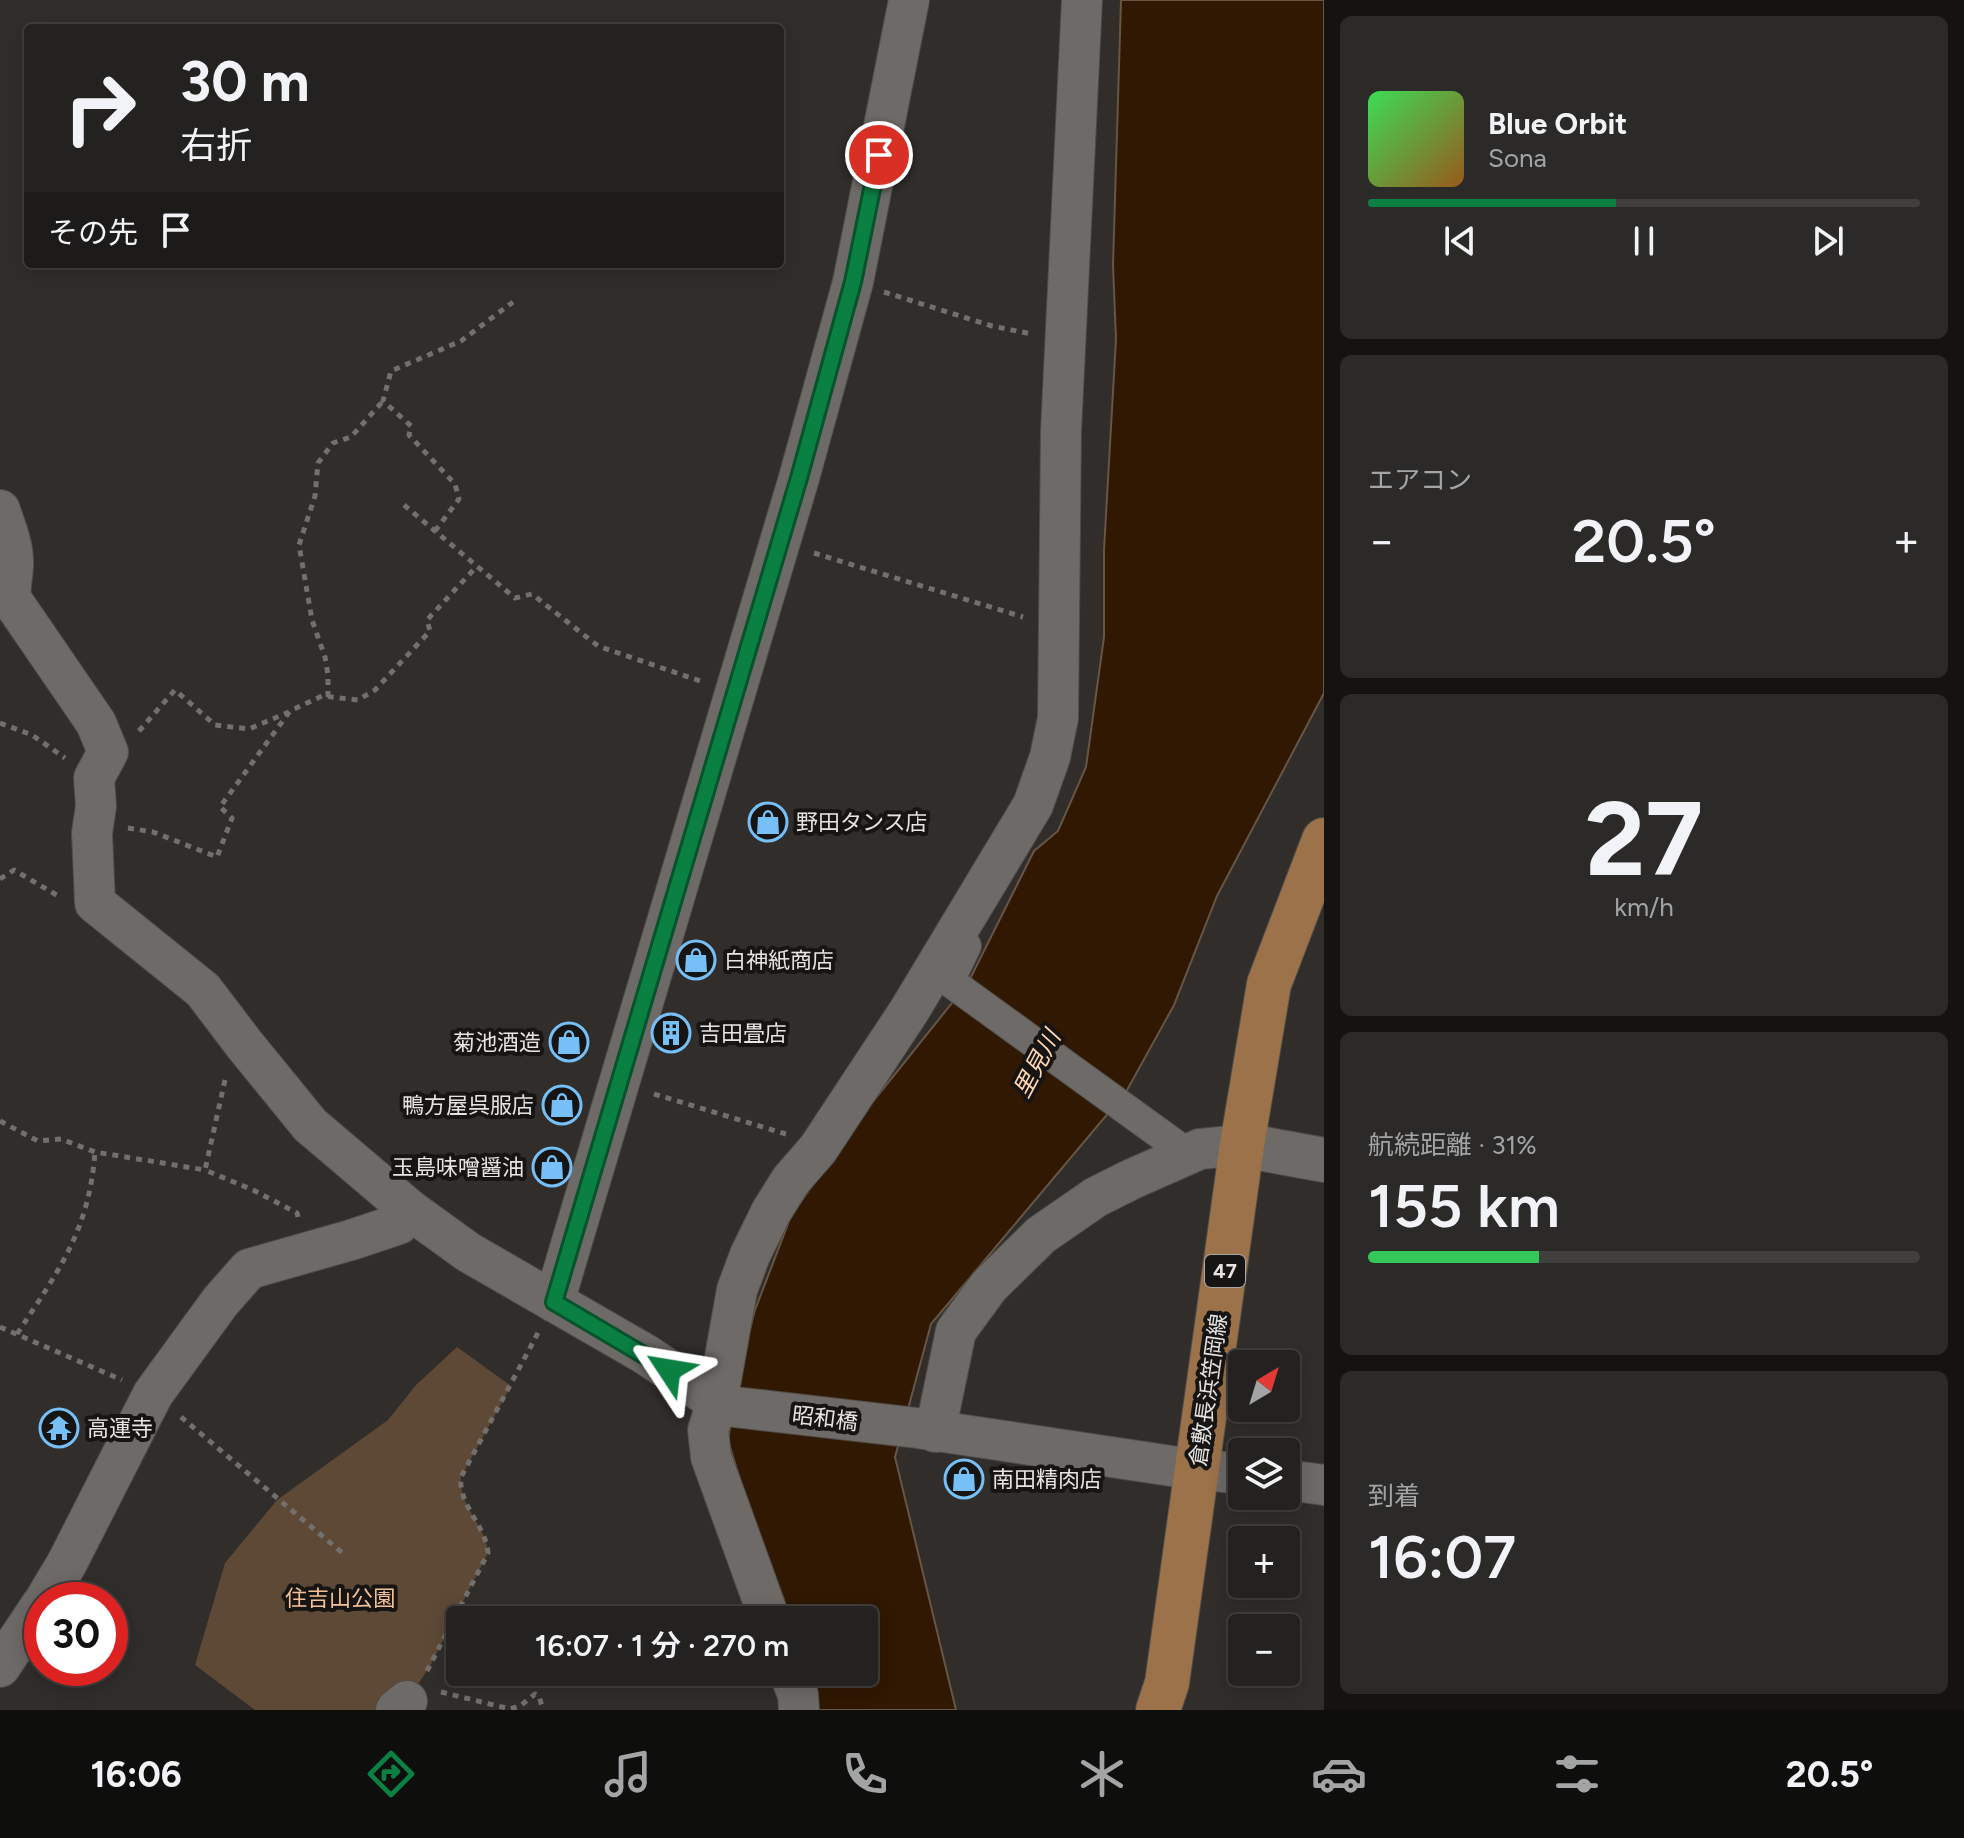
<!DOCTYPE html>
<html lang="ja">
<head>
<meta charset="utf-8">
<style>
  :root { --surface:#242220; --page:#2c2a29; --text:#f1f3f6; --muted:#a3a4a5; --line:#413f3e; --accent:#0b8043 }
  body { margin:0; font-family:Figtree,"Noto Sans JP",sans-serif; background:var(--page); color:var(--text); height:100vh; display:flex; flex-direction:column; font-size:30px; white-space:nowrap }
  * { box-sizing:border-box; margin:0 }
  p { font-size:26px; color:var(--muted) }
  .icon { flex:none; width:44px; height:44px; fill:none; stroke:currentColor; stroke-width:2; stroke-linecap:round; stroke-linejoin:round }
  .map { position:relative; flex:1; overflow:hidden }
  .side { display:flex; flex-direction:column; gap:16px; padding:16px; background:#141312; width:640px }
  .side>* { flex:none }
  .hud { position:absolute; left:24px; top:24px; width:760px; height:244px; border-radius:8px; box-shadow:0 4px 20px #0003,0 0 0 2px var(--line); background:#242220; color:var(--text); overflow:hidden }
  .needle { width:52px; rotate:38deg }
  .fabs { position:absolute; left:1228px; top:1350px; display:grid; gap:16px }
  .fabs a { display:grid; place-items:center; width:72px; height:72px; border-radius:8px; background:var(--surface); box-shadow:0 4px 20px #0003,0 0 0 2px var(--line); font-size:40px }
  .speed { position:absolute; left:24px; top:1582px; display:flex; gap:16px; font-size:40px; font-weight:700; text-align:center }
  .speed>* { display:grid; place-content:center; width:104px; height:104px; border-radius:50%; background:var(--surface); box-shadow:0 4px 20px #0003,0 0 0 2px var(--line); line-height:1 }
  .speed .limit { border:12px solid #d22; background:#fff; color:#111 }
  .pin { position:absolute; display:grid; place-items:center; width:68px; height:68px; color:#fff; margin:-34px; border:4px solid #fff; border-radius:50%; box-shadow:0 2px 8px #0007 }
  .me { position:absolute; width:88px; margin:-44px; rotate:303deg; stroke-linejoin:round; filter:drop-shadow(0 0 6px #0008) }
  .turn { display:flex; align-items:center; gap:28px; height:168px; padding:0 24px; font-size:36px }
  .turn .icon { width:104px; height:104px; stroke-width:2.5 }
  .turn b { display:block; font-size:56px; line-height:68px }
  .then { display:flex; align-items:center; height:76px; padding:0 24px; background:#0003; gap:16px; font-size:30px }
  .big { font-size:60px; font-weight:600; line-height:1.1 }
  .side .card { flex:1; display:flex; flex-direction:column; justify-content:center; gap:12px; min-width:0; padding:0 28px; border-radius:12px; background:var(--page) }
  .side .dial { align-items:center; gap:0 }
  .dial b { font-size:104px; line-height:1 }
  .song { display:flex; align-items:center; gap:24px }
  .cover { width:96px; height:96px; border-radius:12px; background:linear-gradient(135deg,hsl(130 70% 55%),hsl(30 70% 35%)) }
  .played { height:8px; border-radius:4px; background:linear-gradient(90deg,var(--accent) 45%,var(--line) 45%) }
  .keys { display:flex; justify-content:space-around; direction:ltr }
  .heat { display:flex; justify-content:space-between; align-items:center; font-size:44px; direction:ltr }
  .charge { height:12px; border-radius:6px; background:linear-gradient(90deg,#34c759 31%,var(--line) 0) }
  .trip { position:absolute; left:446px; top:1606px; width:432px; height:80px; border-radius:8px; background:var(--surface); box-shadow:0 4px 20px #0003,0 0 0 2px var(--line); font-weight:600; line-height:80px; text-align:center }
  .tab-bar { display:flex; height:128px; justify-content:space-around; align-items:center; background:#0e0e0d; color:var(--muted) }
  .tab-bar .icon { width:56px; height:56px }
  .tab-bar .current { color:var(--accent) }
  .tab-bar b { font-size:36px; color:var(--text) }
  main { display:flex; flex:1; min-height:0 }
  .map>svg:first-child { display:block }
</style>
</head>
<body>
<main>
<div class="map">
<svg width="1324" height="1710" viewBox="0 0 1324 1710">
  <rect width="100%" height="100%" fill="#302d2a"/>
  <path fill="#5e4936" d="M457,1347L511,1386L461,1477C458,1506 486,1525 488,1553L430,1666L407,1701L396,1710H255L195,1665L225,1563L277,1500L388,1420L416,1385Z"/>
  <path fill="#301802" stroke="#675545" stroke-width="2" d="M1121,0H1324V693L1217,896L1174,1005L1126,1092L931,1324L895,1457L956,1710H814L806,1672H864V1620H782L728,1440L740,1367L755,1310L791,1216L859,1119L968,983L1034,851L1058,831L1086,767L1104,637V550L1116,339L1113,265Z"/>
  <g fill="none" stroke-linecap="round" stroke-linejoin="round">
    <defs>
      <path id="pedestrian" d="M966,946L949,981L1188,1154"/>
      <path id="minor" d="M0,510C5,526 13,544 13,561C14,574 9,585 11,599L96,723L108,752L94,778L96,806L92,833L95,903L203,990L244,1044L310,1125L410,1210L468,1252L645,1354L717,1402L734,1407L917,1428L1178,1467L1242,1474
        M554,1302L799,478L853,282L909,0
        M935,1432L956,1331L989,1286L1041,1235L1096,1197L1132,1179L1200,1149L1242,1145
        M1286,1480L1324,1485
        M45,1600L67,1563L153,1394L220,1302L249,1269L351,1240L399,1224L410,1210
        M770,1620L711,1457L708,1430L717,1402L737,1290L750,1255L771,1212L791,1180L818,1149L909,1011L1033,805L1050,757L1058,718L1061,431L1082,0
        M0,1667L42,1604
        M789,1672L798,1695L799,1710
        M396,1710L407,1701"/>
      <path id="tertiary" d="M1242,1145L1324,1160"/>
      <path id="primary" d="M1158,1710L1167,1683L1242,1145L1269,984L1324,840"/>
    </defs>
    <use href="#pedestrian" stroke="#4e4b48" stroke-width="32"/>
    <use href="#minor" stroke="#4e4b48" stroke-width="42"/>
    <use href="#tertiary" stroke="#4e4b48" stroke-width="46"/>
    <use href="#primary" stroke="#4e4b48" stroke-width="46"/>
    <path stroke="#726f6c" stroke-width="5" stroke-dasharray="6 6" stroke-linecap="butt" d="M884,292L992,326L1032,334
      M404,505L515,598L532,594L598,646L703,682
      M435,531L459,499L455,484L409,435L411,426L383,401L391,371L461,341L513,302
      M814,553L1023,617
      M328,697V675L325,657L312,620L299,545L315,496L318,463L333,443L351,437L383,401
      M0,723L32,735L65,758
      M139,731L175,690L215,725L249,729L289,712
      M128,828L153,832L217,857L232,818L220,807L290,711L322,696L358,700L375,690L430,631L427,620L477,566
      M0,879L14,870L60,897
      M225,1080L205,1170L253,1190L297,1213L298,1217
      M654,1094L786,1134
      M0,1121L38,1141L61,1139L95,1152L205,1170
      M0,1327L122,1380
      M17,1334C59,1270 89,1231 95,1152
      M181,1417L346,1556
      M427,1671L488,1553C486,1525 458,1506 461,1477L539,1331
      M441,1692L510,1709L520,1706L535,1694L539,1696L543,1710"/>
    <use href="#pedestrian" stroke="#6e6a67" stroke-width="30"/>
    <use href="#minor" stroke="#6e6a67" stroke-width="40"/>
    <use href="#tertiary" stroke="#6e6a67" stroke-width="44"/>
    <use href="#primary" stroke="#9b724a" stroke-width="44"/>
  </g>
  <g fill="none" stroke-linecap="round" stroke-linejoin="round">
    <defs>
      <path id="route" d="M669,1370L554,1302L799,478L853,282L879,155"/>
    </defs>
    <use href="#route" stroke="#07532c" stroke-width="20"/>
    <use href="#route" stroke="#0b8043" stroke-width="14"/>
  </g>
  <defs>
    <symbol id="shop-ring" viewBox="-11 -11 22 22"><circle r="9.5" fill="#171514" stroke="#76c0f7" stroke-width="1.5"/><path d="M-5-2.5h2.3a2.7 3.5 0 0 1 5.4 0H5L5.5 6h-11ZM-1.5-2.5h3a1.5 2.3 0 0 0-3 0Z" fill="#76c0f7"/></symbol>
    <symbol id="building-ring" viewBox="-11 -11 22 22"><circle r="9.5" fill="#171514" stroke="#76c0f7" stroke-width="1.5"/><path d="M-4-6H4V6H1V3H-1V6H-4ZM-2.5-4.3h1.7v1.8h-1.7ZM.8-4.3h1.7v1.8H.8ZM-2.5-1h1.7V.8h-1.7ZM.8-1h1.7V.8H.8Z" fill="#76c0f7"/></symbol>
    <symbol id="temple-ring" viewBox="-11 -11 22 22"><circle r="9.5" fill="#171514" stroke="#76c0f7" stroke-width="1.5"/><path d="M0-6L5-2H3V0L6.5 2.5H4V6H1.5V3h-3V6H-4V2.5H-6.5L-3 0V-2H-5Z" fill="#76c0f7"/></symbol>
  </defs>
  <g fill-rule="evenodd">
    <use href="#shop-ring" x="746" y="800" width="44" height="44"/>
    <use href="#shop-ring" x="674" y="938" width="44" height="44"/>
    <use href="#building-ring" x="649" y="1011" width="44" height="44"/>
    <use href="#shop-ring" x="547" y="1020" width="44" height="44"/>
    <use href="#shop-ring" x="540" y="1083" width="44" height="44"/>
    <use href="#shop-ring" x="530" y="1145" width="44" height="44"/>
    <use href="#temple-ring" x="37" y="1406" width="44" height="44"/>
    <use href="#shop-ring" x="942" y="1457" width="44" height="44"/>
  </g>
  <g text-anchor="middle" stroke-width="8" stroke-linejoin="round" paint-order="stroke">
    <rect fill="#171514" stroke="#a8a6a4" stroke-width="2" x="1205" y="1255" width="40" height="32" rx="6"/>
    <g font-size="20" font-weight="bold" fill="#e6e4e2">
      <text x="1225" y="1278">47</text>
    </g>
    <g font-size="22" fill="#e6e4e2" stroke="#171514" text-anchor="start">
      <text x="796" y="830">野田タンス店</text>
      <text x="724" y="968">白神紙商店</text>
      <text x="699" y="1041">吉田畳店</text>
      <text x="541" y="1050" text-anchor="end">菊池酒造</text>
      <text x="534" y="1113" text-anchor="end">鴨方屋呉服店</text>
      <text x="524" y="1175" text-anchor="end">玉島味噌醤油</text>
      <text x="87" y="1436">高運寺</text>
      <text x="992" y="1487">南田精肉店</text>
    </g>
    <g font-size="22" fill="#e6e4e2" stroke="#171514">
      <text transform="translate(1208 1390) rotate(-82)" y="8">倉敷長浜笠岡線</text>
      <text transform="translate(825 1418) rotate(7)" y="8">昭和橋</text>
    </g>
    <g font-size="22" fill="#f4c195" stroke="#171514">
      <text x="340" y="1606">住吉山公園</text>
    </g>
    <g font-size="24" font-style="italic" fill="#ffd5b2" stroke="#171514">
      <text transform="translate(1037 1064) rotate(-62)" y="8">里見川</text>
    </g>
  </g>
</svg>
<div class="fabs">
<a><svg class="needle" viewBox="-14 -14 28 28"><path d="M0-13l5 13h-10z" fill="#e53935"/><path d="M0 13l5-13h-10z" fill="#a3a4a5"/></svg></a>
<a><svg class="icon" aria-label="layers" viewBox="0 0 24 24"><path d="M12 4l9 5-9 5-9-5zM3 14l9 5 9-5"/></svg></a>
<a>+</a>
<a>−</a>
</div>
<div class="speed"><div class="limit">30</div></div>
<div class="pin" style="left:879px;top:155px;background:#d93025"><svg class="icon" aria-label="arrive" viewBox="0 0 24 24"><path d="M6 21V4h12l-3 4 3 4H6"/></svg></div>
<svg class="me" style="left:669px;top:1370px" viewBox="-20 -20 40 40"><path d="M0-17L14 15 0 8-14 15z" fill="#0b8043" stroke="#fff" stroke-width="4"/></svg>
<div class="trip">16:07 · 1 分 · 270 m</div>
<div class="hud">
<div class="turn"><svg class="icon" aria-label="right" viewBox="0 0 24 24"><path d="M7 20v-9h11M14 6l5 5-5 5"/></svg><div><b>30 m</b>右折</div></div>
<div class="then">その先<svg class="icon" aria-label="arrive" viewBox="0 0 24 24"><path d="M6 21V4h12l-3 4 3 4H6"/></svg></div>
</div>
</div>
<section class="side">
<div class="card">
<div class="song"><i class="cover"></i><div><b>Blue Orbit</b><p>Sona</p></div></div>
<div class="played"></div>
<div class="keys"><svg class="icon" aria-label="previous" viewBox="0 0 24 24"><path d="M18 5L8 12l10 7zM5 5v14"/></svg><svg class="icon" aria-label="pause" viewBox="0 0 24 24"><path d="M8 5v14M16 5v14"/></svg><svg class="icon" aria-label="next" viewBox="0 0 24 24"><path d="M6 5l10 7-10 7zM19 5v14"/></svg></div>
</div>
<div class="card"><p>エアコン</p>
<div class="heat"><a>−</a><b class="big">20.5°</b><a>+</a></div>
</div>
<div class="card dial"><b>27</b><p>km/h</p></div>
<div class="card"><p>航続距離 · 31%</p><b class="big">155 km</b><div class="charge"></div></div>
<div class="card"><p>到着</p><b class="big">16:07</b></div>
</section>
</main>
<nav class="tab-bar">
<b>16:06</b>
<svg class="icon current" aria-label="directions" viewBox="0 0 24 24"><path d="M12 3l9 9-9 9-9-9zM9 14v-3h6M13 9l2 2-2 2"/></svg>
<svg class="icon" aria-label="music" viewBox="0 0 24 24"><path d="M9 18V5l10-2v13"/><circle cx="6" cy="18" r="3"/><circle cx="16" cy="16" r="3"/></svg>
<svg class="icon" aria-label="phone" viewBox="0 0 24 24"><path d="M5 4h4l2 5-3 2q2 4 5 5l2-3 5 2v4C11 20 4 13 5 4z"/></svg>
<svg class="icon" aria-label="climate" viewBox="0 0 24 24"><path d="M12 3v18M4 7l16 10M4 17L20 7"/></svg>
<svg class="icon" aria-label="car" viewBox="0 0 24 24"><path d="M5 17H2v-5l4-1 3-4h7l3 4 3 1v5h-3M9 17h6M6 11h13"/><circle cx="7" cy="17" r="2"/><circle cx="17" cy="17" r="2"/></svg>
<svg class="icon" aria-label="filters" viewBox="0 0 24 24"><path d="M4 7h16M4 17h16"/><circle cx="9" cy="7" r="2"/><circle cx="15" cy="17" r="2"/></svg>
<b>20.5°</b>
</nav>
</body>
</html>
